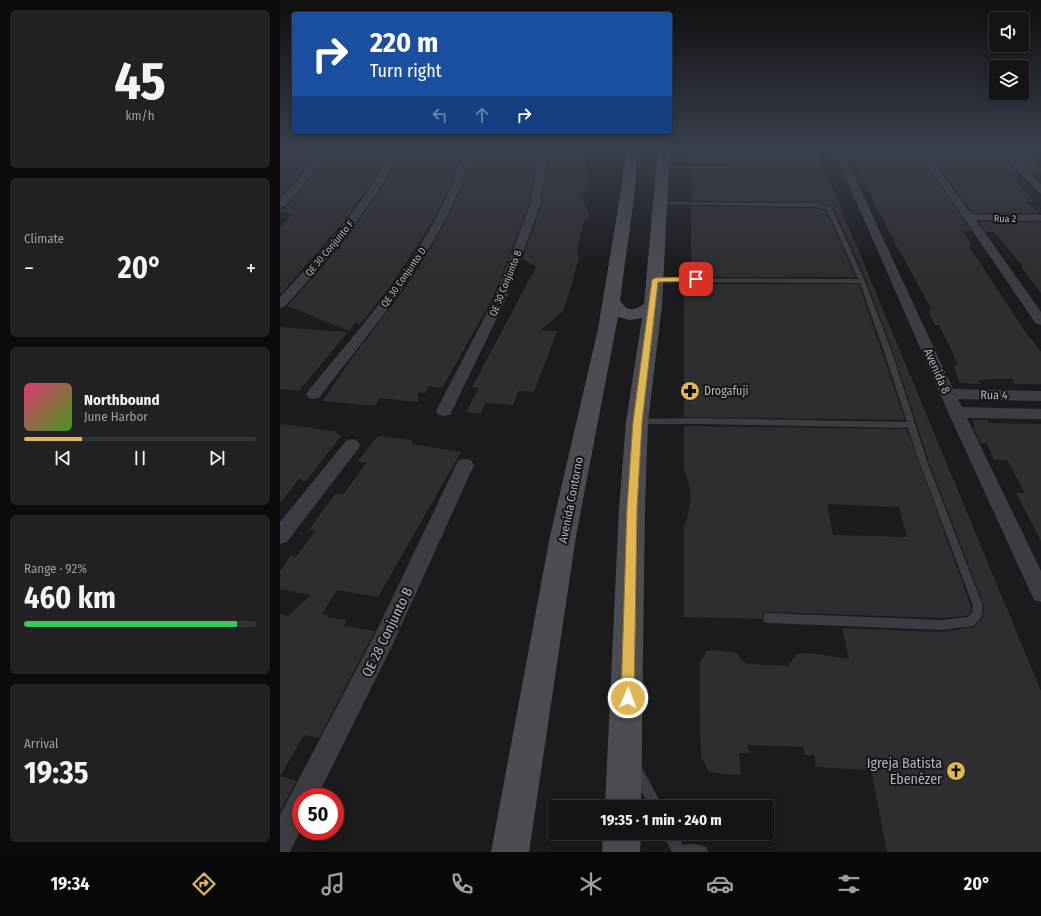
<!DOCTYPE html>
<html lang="en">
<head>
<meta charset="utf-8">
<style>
  :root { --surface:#141416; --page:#212123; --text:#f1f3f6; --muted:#9d9ea1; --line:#333335; --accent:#dfb651 }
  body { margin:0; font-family:"Fira Sans Condensed",sans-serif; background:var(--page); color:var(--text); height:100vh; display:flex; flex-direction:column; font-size:15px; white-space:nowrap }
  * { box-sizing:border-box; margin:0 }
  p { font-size:13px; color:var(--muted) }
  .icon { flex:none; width:22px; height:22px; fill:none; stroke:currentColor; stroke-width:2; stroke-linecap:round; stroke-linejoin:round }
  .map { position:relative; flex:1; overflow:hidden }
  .side { display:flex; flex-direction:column; gap:10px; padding:10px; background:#0b0b0c; width:280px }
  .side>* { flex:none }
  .hud { position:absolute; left:12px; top:12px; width:380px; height:122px; border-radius:4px; box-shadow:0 2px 10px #0003,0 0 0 1px var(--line); background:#1a4fa0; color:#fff; overflow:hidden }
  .controls { position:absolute; left:709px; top:12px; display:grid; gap:8px }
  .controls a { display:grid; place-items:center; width:40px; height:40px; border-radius:4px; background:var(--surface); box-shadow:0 2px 10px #0003,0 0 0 1px var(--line); font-size:20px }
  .speed { position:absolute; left:12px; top:788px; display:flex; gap:8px; font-size:20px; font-weight:700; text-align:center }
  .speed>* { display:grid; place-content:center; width:52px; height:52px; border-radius:50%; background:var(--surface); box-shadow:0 2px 10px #0003,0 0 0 1px var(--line); line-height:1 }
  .speed .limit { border:6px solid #d22; background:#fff; color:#111 }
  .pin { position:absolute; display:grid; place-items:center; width:34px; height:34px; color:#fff; margin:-17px; border-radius:8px; box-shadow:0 2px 6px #0006 }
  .me { position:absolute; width:44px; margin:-22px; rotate:2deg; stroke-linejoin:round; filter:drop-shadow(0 0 3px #0008) }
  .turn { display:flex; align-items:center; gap:14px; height:84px; padding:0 12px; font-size:18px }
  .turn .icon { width:52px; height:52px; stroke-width:2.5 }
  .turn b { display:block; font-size:28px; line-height:34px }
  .lanes { display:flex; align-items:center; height:38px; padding:0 12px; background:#0003; justify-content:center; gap:20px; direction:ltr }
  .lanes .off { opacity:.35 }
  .big { font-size:30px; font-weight:700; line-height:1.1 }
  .side .tile { flex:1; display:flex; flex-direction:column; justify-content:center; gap:6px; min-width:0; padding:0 14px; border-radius:6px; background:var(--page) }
  .side .dial { align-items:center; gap:0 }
  .dial b { font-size:52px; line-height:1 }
  .song { display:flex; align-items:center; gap:12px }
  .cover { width:48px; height:48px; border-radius:6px; background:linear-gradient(135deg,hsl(340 70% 55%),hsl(100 70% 35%)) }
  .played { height:4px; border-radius:2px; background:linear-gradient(90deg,var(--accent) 25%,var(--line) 25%) }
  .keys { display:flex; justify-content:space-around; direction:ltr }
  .heat { display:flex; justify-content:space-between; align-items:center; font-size:22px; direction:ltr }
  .charge { height:6px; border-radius:3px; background:linear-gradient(90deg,#34c759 92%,var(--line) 0) }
  .trip { position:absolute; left:268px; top:800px; width:226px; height:40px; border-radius:4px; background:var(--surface); box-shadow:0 2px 10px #0003,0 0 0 1px var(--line); font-weight:700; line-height:40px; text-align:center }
  .tabs { display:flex; height:64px; justify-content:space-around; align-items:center; background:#080809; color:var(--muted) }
  .tabs .icon { width:28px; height:28px }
  .tabs .selected { color:var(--accent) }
  .tabs b { font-size:18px; color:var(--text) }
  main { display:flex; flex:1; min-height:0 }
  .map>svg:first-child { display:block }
</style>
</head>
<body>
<main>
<section class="side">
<div class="tile dial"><b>45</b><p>km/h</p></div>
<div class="tile"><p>Climate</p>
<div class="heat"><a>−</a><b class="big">20°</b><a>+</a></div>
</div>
<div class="tile">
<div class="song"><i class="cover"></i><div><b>Northbound</b><p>June Harbor</p></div></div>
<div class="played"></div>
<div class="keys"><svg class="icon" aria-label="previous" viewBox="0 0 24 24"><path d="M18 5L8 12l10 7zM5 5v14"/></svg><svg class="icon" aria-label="pause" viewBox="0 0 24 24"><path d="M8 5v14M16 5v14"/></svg><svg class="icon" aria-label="next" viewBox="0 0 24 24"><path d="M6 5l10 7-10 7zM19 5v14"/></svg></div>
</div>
<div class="tile"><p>Range · 92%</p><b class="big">460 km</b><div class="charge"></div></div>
<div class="tile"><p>Arrival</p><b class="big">19:35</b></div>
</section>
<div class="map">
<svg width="761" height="852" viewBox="0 0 761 852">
  <rect width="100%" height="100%" fill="#1b1b1d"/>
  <path fill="#212823" d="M0,148H36L33,152L0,154Z"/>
  <path fill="#2e2e31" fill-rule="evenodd" d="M50,148H112L88,188L61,225L0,295V228L12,214L0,213V209L5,208L24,186Z
    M123,148H184L168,190L156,215L142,239L112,284L80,325L76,322L69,331L7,306L39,271L70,233L99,192Z
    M195,148H258L249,206L212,300L162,388L149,386L145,393L138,392V402L100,398L95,406L43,401L68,363L125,288L155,241L176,200Z
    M269,148H307V192H300L309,213L307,220L304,221L297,250H298L297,254H300L288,297L283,311L261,330L277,331L254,392L239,391L233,405L206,403L200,414L186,412L199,388L192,387L256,267L242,259L261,206Z
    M405,148H536L761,691V852H607L591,770L536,767L534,755H525L523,747L468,745L469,753H459L461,775L441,774L429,772L421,756L420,719V662L427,651L437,650L457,653L462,661L468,664L508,666L516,655L521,653L537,654L569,659L562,628L662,632L693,627L702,619L704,606L648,460L614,355L586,280L555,211L551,207L536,202L411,201V198H413L412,170H513L516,167L513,166L405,165Z
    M566,148H635L691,231H683L692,246H689L750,339H752L761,352V384H735L732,379H710L709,380H698L700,384L680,383L673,366H678L669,345L659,325H655L649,313L651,309L647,302L621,253H620Z
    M646,148H715L737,172H728L755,202H745L759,213H692Z
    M727,148H742L761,166V173H751Z
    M31,159L16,180L0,197V162Z
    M411,206L536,208L546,211L576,277H411Z
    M699,222H761V293L741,267H743L714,232H706Z
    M404,284H579L625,420L404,417Z
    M0,327L68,332L19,391L0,389Z
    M693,420H708L709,423L761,424V541L736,493H745L727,460H714L706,443H701L694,430Z
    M0,424L54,431L61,436L26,481L19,479L0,503Z
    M404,426L627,429L691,606V612L686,616L662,618L488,612L483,614L482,619L404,617V528L408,515L411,497L409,484L404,470ZM547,504L619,507L627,537L553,535Z
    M100,436L133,440L131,444L181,452L98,597L57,590L42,614L48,615L47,617L67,620L64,626L95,631L39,738L24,735L0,776L16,781L0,812V614L8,616L31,595L0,589V571L11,556L16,557L36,531L29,530L55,494H64L86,463L78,461L93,441Z"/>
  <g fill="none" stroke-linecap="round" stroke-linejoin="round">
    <path fill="#3c3d42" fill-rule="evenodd" d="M383,166L513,167L515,168L513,169L381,168V167Z
      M378,202L536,203L551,208L554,212L585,281L613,355L647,461L703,606L701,618L693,626L662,630L488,623L484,622L483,618L484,614L488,613L662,620L687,617L692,613L693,606L639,461L628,428L419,424H355L354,422L358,419L419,418L627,422L605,355L580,283L375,282L372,280L375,278L578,279L547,210L536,207L380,204H378Z
      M357,764L361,766L383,807H369L351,770L353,766Z
      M382,833H396L403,845C411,843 418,844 426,847L428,852H392Z"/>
    <path fill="#3c3d42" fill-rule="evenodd" d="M41,148H49L23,185L4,207L0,208V199L17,181L34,157L0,160V154L38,152Z
      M114,148H122C92,208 50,258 4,307L0,308V297C43,251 84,204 114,148Z
      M186,148H194C186,171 178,194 167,216C133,282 84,339 39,398L34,399L29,398L26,394L29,390C74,335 123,280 157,216C169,194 177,171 186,148Z
      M260,148H268L260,206L225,301L172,411L170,415L164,416L158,415L156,411L213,301L250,206Z
      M553,148H561L673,389L761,391V401L678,399L682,407L761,409V419L687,418L761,571V602L754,600L668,412Z
      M636,148H644L691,214L761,215V221L696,220L761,312V325L756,324Z
      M716,148H725L761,185V193L758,192Z
      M72,439L78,441L80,445L78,449L7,542L0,544V522L66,441Z
      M185,459L191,460L194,465L112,646L37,797H21V829L10,852H0V815L96,632L176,465L179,460Z"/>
    <path fill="#4b4c51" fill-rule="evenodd" d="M348,148H360L356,165L355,190L340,300C346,311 353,312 364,304L378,148H390L382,305L368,422L365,508L361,807H325L339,508L346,422L362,318L350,320L338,317L296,536L249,852H211L270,536L318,329L341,190L344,165Z
      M323,833H361L360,852H322Z"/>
  </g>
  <linearGradient id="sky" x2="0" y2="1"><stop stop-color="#0f0f10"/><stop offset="0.55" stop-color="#393f4c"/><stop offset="1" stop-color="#393f4c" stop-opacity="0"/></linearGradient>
  <rect width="761" height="268" fill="url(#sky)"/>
  <path fill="#dfb651" stroke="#917635" d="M416,277L418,278V281L378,282L362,422L357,508L354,698L352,703L348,705L343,703L341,698L347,508L353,422L372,280L375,278Z"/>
  <defs>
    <symbol id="pharmacy-disc" viewBox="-11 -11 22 22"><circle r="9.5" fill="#dfb651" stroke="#161618"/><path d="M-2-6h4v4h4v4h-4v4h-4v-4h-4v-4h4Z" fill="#111"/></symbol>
    <symbol id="church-disc" viewBox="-11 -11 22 22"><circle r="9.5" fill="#dfb651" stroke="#161618"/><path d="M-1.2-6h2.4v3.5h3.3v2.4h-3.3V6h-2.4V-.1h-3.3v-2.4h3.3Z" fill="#111"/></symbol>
  </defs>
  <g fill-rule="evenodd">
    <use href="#pharmacy-disc" x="399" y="380" width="22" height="22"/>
    <use href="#church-disc" x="665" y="760" width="22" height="22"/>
  </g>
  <g text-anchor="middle" stroke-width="4" stroke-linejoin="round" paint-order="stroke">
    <g font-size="10" fill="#afb2bb" stroke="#161618">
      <text transform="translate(725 218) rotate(1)" y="4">Rua 2</text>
      <text transform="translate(49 248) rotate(-50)" y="4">QE 30 Conjunto F</text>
      <text transform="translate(123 277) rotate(-55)" y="4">QE 30 Conjunto D</text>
      <text transform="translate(225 283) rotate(-68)" y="4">QE 30 Conjunto B</text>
    </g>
    <g font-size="12" fill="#afb2bb" stroke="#161618">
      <text transform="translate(657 371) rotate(66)" y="4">Avenida 8</text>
      <text transform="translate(714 395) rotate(1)" y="4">Rua 4</text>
      <text transform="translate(291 500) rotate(-79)" y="4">Avenida Contorno</text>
    </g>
    <g font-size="12" fill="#afb2bb" stroke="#161618" text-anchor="start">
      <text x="424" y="395">Drogafuji</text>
    </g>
    <g font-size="14" fill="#afb2bb" stroke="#161618">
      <text transform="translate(107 632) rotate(-64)" y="5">QE 28 Conjunto B</text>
    </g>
    <g font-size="14" fill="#afb2bb" stroke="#161618" text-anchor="end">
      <text x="662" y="768">Igreja Batista<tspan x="662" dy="16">Ebenézer</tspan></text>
    </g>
  </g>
</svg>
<div class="controls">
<a><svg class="icon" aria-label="sound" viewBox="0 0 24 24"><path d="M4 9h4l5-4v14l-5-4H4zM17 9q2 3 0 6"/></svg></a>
<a><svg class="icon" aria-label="layers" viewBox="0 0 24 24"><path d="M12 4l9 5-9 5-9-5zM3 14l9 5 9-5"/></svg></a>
</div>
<div class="speed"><div class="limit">50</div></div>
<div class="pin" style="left:416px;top:279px;background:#d93025"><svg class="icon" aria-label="arrive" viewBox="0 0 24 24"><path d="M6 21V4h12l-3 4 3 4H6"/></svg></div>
<svg class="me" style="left:348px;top:698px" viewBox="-20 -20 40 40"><circle r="17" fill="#dfb651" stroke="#fff" stroke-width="3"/><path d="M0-11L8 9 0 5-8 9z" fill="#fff"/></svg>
<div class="trip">19:35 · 1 min · 240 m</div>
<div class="hud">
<div class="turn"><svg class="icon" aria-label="right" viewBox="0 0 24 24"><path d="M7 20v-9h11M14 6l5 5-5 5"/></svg><div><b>220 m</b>Turn right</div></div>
<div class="lanes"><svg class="icon off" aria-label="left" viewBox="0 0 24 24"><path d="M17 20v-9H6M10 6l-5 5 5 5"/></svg><svg class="icon off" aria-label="ahead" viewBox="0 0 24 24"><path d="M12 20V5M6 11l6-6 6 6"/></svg><svg class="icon" aria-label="right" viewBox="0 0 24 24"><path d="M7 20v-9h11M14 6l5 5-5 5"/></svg></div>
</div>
</div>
</main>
<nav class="tabs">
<b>19:34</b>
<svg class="icon selected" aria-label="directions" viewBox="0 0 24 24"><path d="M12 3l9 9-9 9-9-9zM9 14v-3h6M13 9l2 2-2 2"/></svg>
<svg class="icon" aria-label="music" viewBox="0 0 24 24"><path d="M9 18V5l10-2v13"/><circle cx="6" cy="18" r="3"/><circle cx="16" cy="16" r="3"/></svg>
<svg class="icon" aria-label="phone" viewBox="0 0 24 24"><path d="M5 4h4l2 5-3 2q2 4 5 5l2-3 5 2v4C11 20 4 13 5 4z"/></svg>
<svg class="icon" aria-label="climate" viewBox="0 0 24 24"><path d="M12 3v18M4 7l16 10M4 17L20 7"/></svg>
<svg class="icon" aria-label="car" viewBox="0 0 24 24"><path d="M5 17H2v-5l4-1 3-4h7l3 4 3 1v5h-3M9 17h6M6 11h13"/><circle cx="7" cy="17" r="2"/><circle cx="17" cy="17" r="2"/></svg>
<svg class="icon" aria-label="filters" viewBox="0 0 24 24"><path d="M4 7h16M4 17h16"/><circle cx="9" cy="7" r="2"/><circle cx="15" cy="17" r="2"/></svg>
<b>20°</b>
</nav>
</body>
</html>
